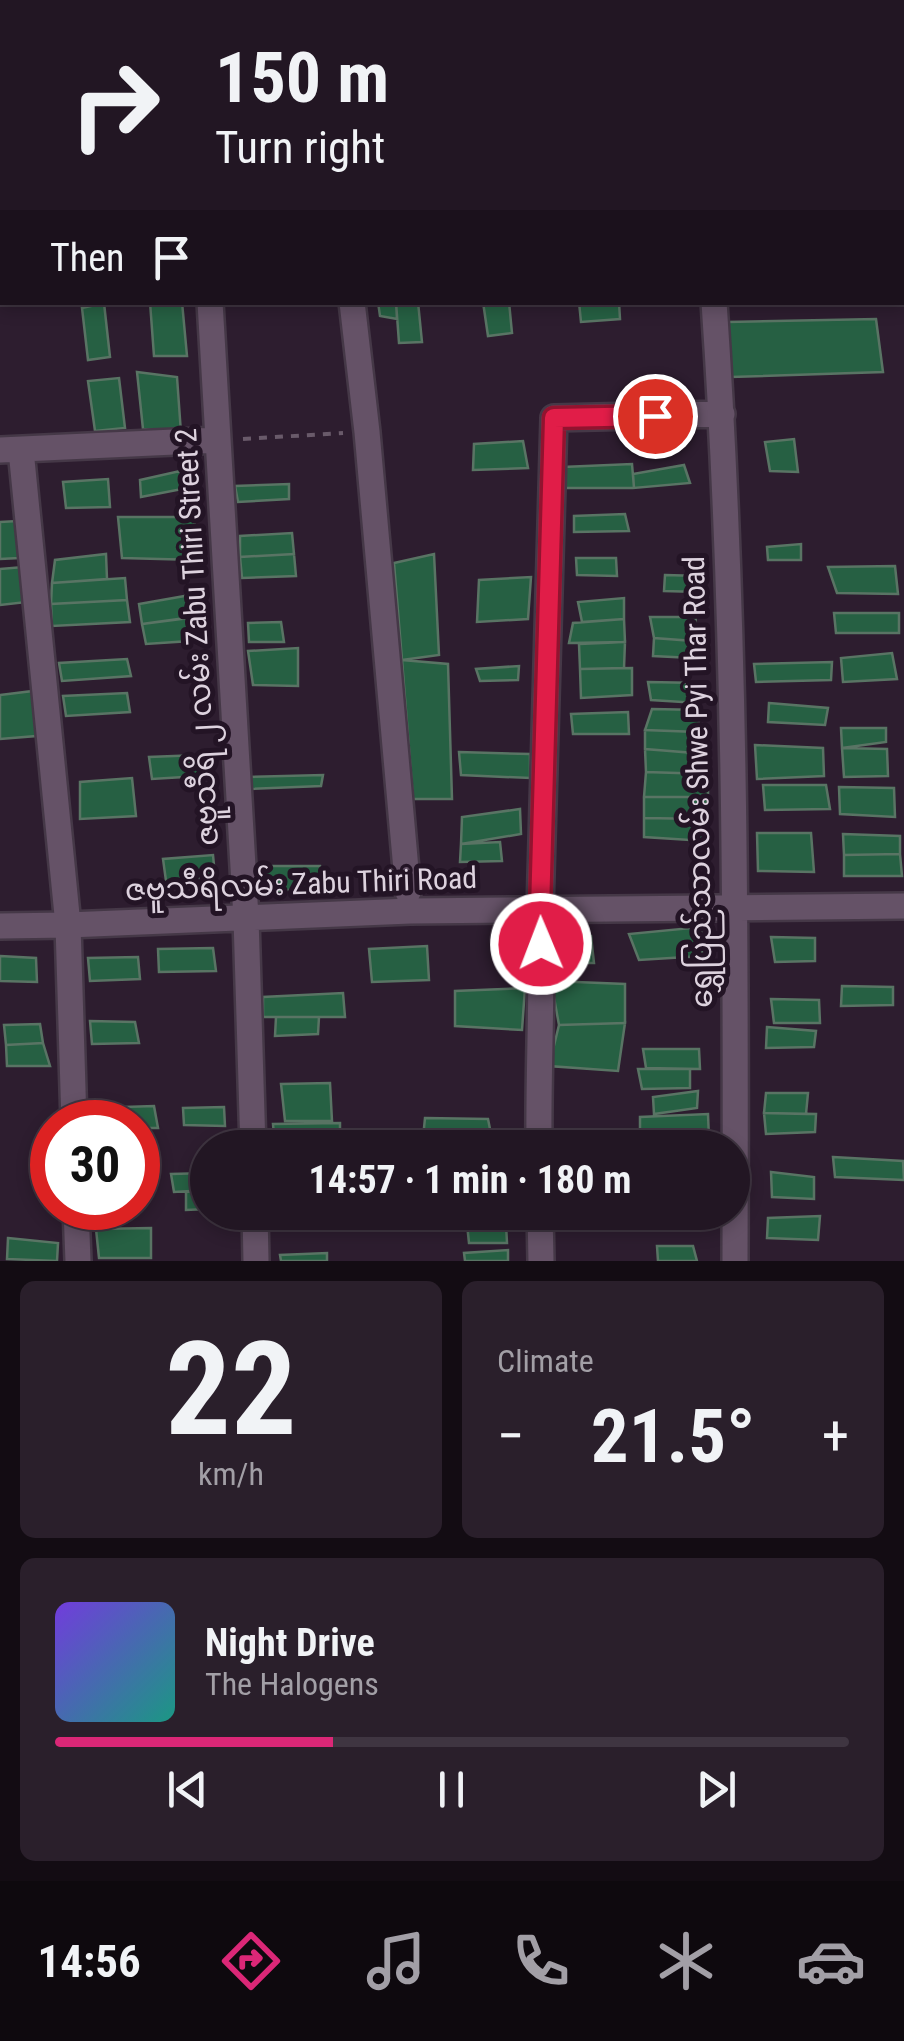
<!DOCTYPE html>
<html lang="en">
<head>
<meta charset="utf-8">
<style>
  :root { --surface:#221623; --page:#2a1f2b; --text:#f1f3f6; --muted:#a29fa6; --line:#3f3541; --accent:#db2777 }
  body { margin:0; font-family:"Roboto Condensed","Noto Sans Myanmar",sans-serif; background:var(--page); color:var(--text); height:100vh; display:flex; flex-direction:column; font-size:38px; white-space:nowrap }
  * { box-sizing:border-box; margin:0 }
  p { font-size:32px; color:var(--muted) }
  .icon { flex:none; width:55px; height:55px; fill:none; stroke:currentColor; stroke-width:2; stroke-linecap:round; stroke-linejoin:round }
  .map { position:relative; height:1261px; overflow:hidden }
  .sheet { display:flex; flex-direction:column; gap:20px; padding:20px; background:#130c13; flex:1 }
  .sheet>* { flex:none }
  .hud { position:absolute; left:0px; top:0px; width:905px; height:305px; box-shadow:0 5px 15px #0003,0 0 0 2px var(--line); background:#221623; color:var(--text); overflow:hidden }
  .speed { position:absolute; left:30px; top:1100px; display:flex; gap:20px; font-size:50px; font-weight:700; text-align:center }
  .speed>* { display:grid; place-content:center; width:130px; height:130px; border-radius:50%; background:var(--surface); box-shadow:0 5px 15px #0003,0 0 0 2px var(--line); line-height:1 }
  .speed .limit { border:15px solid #d22; background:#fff; color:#111 }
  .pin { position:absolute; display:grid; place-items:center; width:85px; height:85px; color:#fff; margin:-42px; border:5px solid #fff; border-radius:50%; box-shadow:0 2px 10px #0007 }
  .me { position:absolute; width:110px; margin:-55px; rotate:359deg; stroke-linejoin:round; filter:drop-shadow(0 0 8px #0008) }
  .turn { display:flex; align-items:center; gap:35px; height:210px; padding:0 50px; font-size:45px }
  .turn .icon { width:130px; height:130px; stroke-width:2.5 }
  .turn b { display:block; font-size:70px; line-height:85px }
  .then { display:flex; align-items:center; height:95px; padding:0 50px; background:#0003; gap:20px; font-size:38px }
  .big { font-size:75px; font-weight:700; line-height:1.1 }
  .sheet .card { flex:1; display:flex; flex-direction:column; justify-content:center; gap:15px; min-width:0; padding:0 35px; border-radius:15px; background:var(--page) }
  .sheet .dial { align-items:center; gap:0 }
  .dial b { font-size:130px; line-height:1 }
  .song { display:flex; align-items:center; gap:30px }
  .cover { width:120px; height:120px; border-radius:15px; background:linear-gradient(135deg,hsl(260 70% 55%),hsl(170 70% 35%)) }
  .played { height:10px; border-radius:5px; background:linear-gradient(90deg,var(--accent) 35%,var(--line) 35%) }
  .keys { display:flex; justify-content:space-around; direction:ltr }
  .heat { display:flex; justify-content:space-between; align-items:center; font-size:55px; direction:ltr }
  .sheet .tiles { flex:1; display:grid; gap:20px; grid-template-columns:1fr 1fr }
  .card:last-child { grid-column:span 2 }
  .trip { position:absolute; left:190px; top:1130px; width:560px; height:100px; border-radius:50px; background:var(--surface); box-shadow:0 5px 15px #0003,0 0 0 2px var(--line); font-weight:700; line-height:100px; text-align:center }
  .menu { display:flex; height:160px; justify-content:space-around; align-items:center; background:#0e090e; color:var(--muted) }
  .menu .icon { width:70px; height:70px }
  .menu .on { color:var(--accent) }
  .menu b { font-size:45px; color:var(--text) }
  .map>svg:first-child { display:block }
</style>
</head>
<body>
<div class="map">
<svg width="904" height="1261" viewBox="0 0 904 1261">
  <rect width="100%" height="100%" fill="#2d1d2f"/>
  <path fill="#266043" stroke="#597464" stroke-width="2.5" d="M150,302H182L187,356H154Z
    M378,302H396L397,319L380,316Z
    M396,302H418L422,342L399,343Z
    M483,302H509L512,333L488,336Z
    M579,302H619L620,319L581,322Z
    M104,303L110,357L88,360L82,308Z
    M876,319L883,372L731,377L727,322Z
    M137,372L177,377L181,433L143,429Z
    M119,378L125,428L95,431L88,381Z
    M794,439L798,472L770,471L765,442Z
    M523,441L528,468L473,470L474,444Z
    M632,464L634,488H563V467Z
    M684,465L690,483L634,488L633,474Z
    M180,471L182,489L141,497L140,480Z
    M108,479L110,507L66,508L63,482Z
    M289,484V499L238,502L235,486Z
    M625,514L629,531L574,532V516Z
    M118,517H194L197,560L122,558Z
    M17,521L19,558L0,559V522Z
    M292,533L294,554L240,557V536Z
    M801,544V560H768L767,547Z
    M106,554L107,579L52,583L55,560Z
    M294,554L296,576L242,578L240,557Z
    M434,554L439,655L402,660L394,563Z
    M576,558H616L617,576L577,575Z
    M895,566L898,594L837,593L828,567Z
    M23,567L27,602L0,605V569Z
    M665,575L700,576V592L664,591Z
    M531,577L528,619L477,622L479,580Z
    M125,578L127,600L51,604L52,583Z
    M196,594L200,616L142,624L139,604Z
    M624,598V619L582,622L578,602Z
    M127,600L130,622L52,626L51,604Z
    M834,613H899V633H836Z
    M650,617H696L693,641L654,638Z
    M189,618L190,641L146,644L142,624Z
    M624,619L625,642L569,643L573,623Z
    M281,622L284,642H249L248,623Z
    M654,638L693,641L692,658L653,656Z
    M625,642L624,668L580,669L579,644Z
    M298,648V686L253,685L248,651Z
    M892,653L897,679L843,682L841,658Z
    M127,659L131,676L62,681L59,663Z
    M402,660L448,664L452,799H413Z
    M832,662L831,680L756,682L754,664Z
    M519,666L518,680L480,681L476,669Z
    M632,668V695L581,698L580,669Z
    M648,682L700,683L698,703L651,700Z
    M33,691L36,736L0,739V695Z
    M127,693L130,712L66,716L63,696Z
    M769,703L828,708L825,725L768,722Z
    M652,709L701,710L697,732L645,730Z
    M628,712L629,734H573L571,714Z
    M841,728H886V742L842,748Z
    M645,730L697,732L695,753L645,749Z
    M755,745L823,748L824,776L757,779Z
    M842,748L887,749L888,776L844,777Z
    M645,749L706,754L708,774L646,772Z
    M459,752L530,754V778L461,775Z
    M199,755L200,776L152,779L149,757Z
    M646,772L708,774V797H644Z
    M323,775L321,786L250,789L248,777Z
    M132,778L136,816L80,819V782Z
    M763,785H826L830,809L765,810Z
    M839,787L894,788L895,817L840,814Z
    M644,797H708L704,819L644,818Z
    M520,809L521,834L461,844L462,817Z
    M644,818L704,819L705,841L644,837Z
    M757,833H811L814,872L758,871Z
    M843,834L900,836V854L844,855Z
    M500,842L502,861L460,862L461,844Z
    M900,854L902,876H844V855Z
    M213,855L215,876L166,881L163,859Z
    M265,866H320L321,887L267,892Z
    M701,927L702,956L639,960L629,934Z
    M591,936L594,963H565L562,939Z
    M771,937L815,938V961L775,962Z
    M427,946L429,980L372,982L369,949Z
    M213,948L216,971L159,972L158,949Z
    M0,956L36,958L37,982L0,981Z
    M138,957L140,979L90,981L88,958Z
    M551,981L625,984V1023L559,1025Z
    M842,986L893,987V1005L841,1006Z
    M525,988L522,1030L455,1026V991Z
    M343,993L345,1017H263V997Z
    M771,999L819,1000L820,1023H774Z
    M276,1017H319L318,1034L275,1036Z
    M90,1021L135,1022L139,1043L92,1044Z
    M625,1023L618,1071L549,1066L559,1025Z
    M40,1024L43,1043L6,1045L4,1025Z
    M767,1027L816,1031L814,1047L766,1048Z
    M43,1043L50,1066H7L6,1045Z
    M643,1049H699L700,1069L646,1068Z
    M638,1069H690V1088L642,1089Z
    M330,1083L332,1121H285L281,1084Z
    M698,1091L697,1108L654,1114L653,1097Z
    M766,1093H808L806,1114L764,1113Z
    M154,1106L158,1128H138V1122H92L93,1108Z
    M224,1107L225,1126L184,1125L183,1108Z
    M764,1113L816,1114L815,1132L766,1134Z
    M708,1114L709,1139L640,1140V1117Z
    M425,1118L488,1119L492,1139L423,1138Z
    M340,1123V1148H275L273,1124Z
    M570,1132L621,1135L622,1148H570Z
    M698,1139V1148H640V1140Z
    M833,1157L903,1161L904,1180L835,1177Z
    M771,1172L814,1177V1199L772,1197Z
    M208,1173V1190L174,1192L171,1174Z
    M208,1190V1209L186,1210V1192Z
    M464,1212H509L515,1226L467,1224Z
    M820,1216L818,1240L767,1238L768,1218Z
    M467,1224H506L507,1243H469Z
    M151,1228V1258H99L96,1229Z
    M8,1238L58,1243L57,1261L7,1259Z
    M657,1246H693L697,1261H658Z
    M508,1250V1261H465L464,1253Z
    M327,1253V1261H281L280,1255Z"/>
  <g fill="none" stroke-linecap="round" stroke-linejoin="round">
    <defs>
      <path id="minor" d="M125,0L126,2
        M309,0L310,2
        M496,0V2
        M681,0V2
        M868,0V2
        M902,162H904
        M0,290H2
        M210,302L246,918L253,1148
        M352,302L367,432L408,892
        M714,302C736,621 736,942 735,1261
        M0,450L218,440
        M21,450L68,925L74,1122
        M0,926L68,925L410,911L904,906
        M539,1148C538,1068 543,989 540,910L554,418L722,414
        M76,1208L78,1261
        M255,1212L256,1261
        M540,1212L541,1261"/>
    </defs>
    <use href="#minor" stroke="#453847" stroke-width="30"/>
    <path stroke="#695a6a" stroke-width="4" stroke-dasharray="8 8" stroke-linecap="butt" d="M243,439L343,433"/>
    <use href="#minor" stroke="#655267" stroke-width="25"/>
  </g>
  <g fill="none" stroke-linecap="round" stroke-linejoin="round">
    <defs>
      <path id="route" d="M541,944L540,910L554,418L655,416"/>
    </defs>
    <use href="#route" stroke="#92132f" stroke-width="25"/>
    <use href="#route" stroke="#e11d48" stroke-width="18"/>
  </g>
  <g text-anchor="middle" stroke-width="10" stroke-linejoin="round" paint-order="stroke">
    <g font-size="30" fill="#ddd2de" stroke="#231425">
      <text transform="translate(197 637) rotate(-93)" y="10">ဇဗူသီရိ ၂ လမ်း Zabu Thiri Street 2</text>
      <text transform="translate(698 782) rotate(-91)" y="10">ရွှေပြည်သာလမ်း Shwe Pyi Thar Road</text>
      <text transform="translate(301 884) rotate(-2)" y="10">ဇဗူသီရိလမ်း Zabu Thiri Road</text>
    </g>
  </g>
</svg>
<div class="speed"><div class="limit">30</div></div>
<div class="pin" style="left:655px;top:416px;background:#d93025"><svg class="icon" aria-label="arrive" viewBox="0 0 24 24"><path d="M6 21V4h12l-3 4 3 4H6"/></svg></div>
<svg class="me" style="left:541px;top:944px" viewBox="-20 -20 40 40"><circle r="17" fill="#e11d48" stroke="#fff" stroke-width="3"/><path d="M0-11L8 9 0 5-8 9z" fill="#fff"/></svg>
<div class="trip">14:57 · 1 min · 180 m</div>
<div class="hud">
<div class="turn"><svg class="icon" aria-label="right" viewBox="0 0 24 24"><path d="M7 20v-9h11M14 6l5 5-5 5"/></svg><div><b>150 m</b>Turn right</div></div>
<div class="then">Then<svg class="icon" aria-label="arrive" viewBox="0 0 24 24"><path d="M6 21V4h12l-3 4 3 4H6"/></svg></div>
</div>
</div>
<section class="sheet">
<div class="tiles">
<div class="card dial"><b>22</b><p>km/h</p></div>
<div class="card"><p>Climate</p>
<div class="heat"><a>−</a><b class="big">21.5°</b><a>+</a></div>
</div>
<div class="card">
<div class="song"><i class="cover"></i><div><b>Night Drive</b><p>The Halogens</p></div></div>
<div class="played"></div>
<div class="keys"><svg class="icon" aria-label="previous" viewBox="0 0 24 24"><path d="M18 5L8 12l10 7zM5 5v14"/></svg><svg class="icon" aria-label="pause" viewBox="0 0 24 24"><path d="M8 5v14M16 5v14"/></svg><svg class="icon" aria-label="next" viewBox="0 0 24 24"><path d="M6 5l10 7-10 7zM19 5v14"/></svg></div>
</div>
</div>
</section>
<nav class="menu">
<b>14:56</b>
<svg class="icon on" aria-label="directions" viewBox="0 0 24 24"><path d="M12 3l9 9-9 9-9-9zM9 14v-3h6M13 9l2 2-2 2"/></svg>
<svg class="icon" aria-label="music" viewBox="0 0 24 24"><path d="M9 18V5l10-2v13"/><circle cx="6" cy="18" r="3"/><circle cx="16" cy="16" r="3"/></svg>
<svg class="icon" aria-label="phone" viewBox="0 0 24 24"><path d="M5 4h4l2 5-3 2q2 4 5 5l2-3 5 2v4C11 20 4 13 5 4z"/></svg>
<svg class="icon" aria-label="climate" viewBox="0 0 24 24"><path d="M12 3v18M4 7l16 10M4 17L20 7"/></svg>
<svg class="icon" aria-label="car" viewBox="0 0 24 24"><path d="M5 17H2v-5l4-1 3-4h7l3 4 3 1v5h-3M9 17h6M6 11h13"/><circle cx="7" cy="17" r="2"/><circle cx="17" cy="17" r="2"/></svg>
</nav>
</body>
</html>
